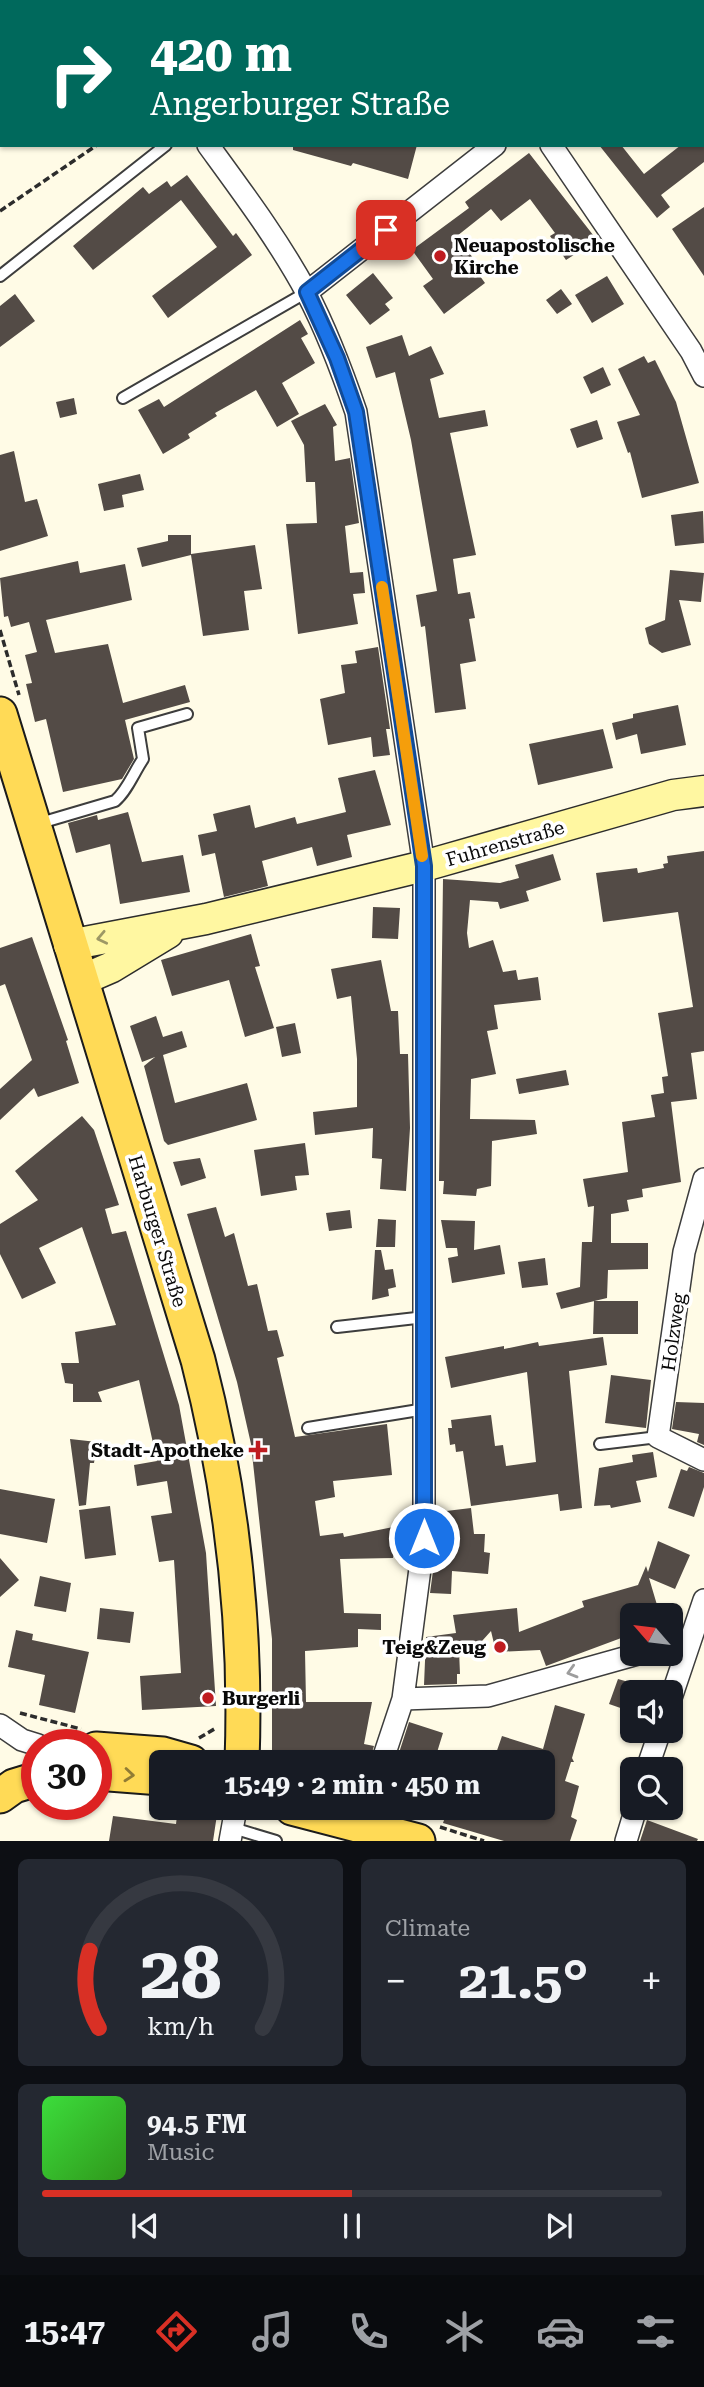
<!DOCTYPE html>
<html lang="en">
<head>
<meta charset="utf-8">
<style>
  :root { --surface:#171b24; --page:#242831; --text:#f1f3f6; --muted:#9ea1a6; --line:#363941; --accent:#d93025 }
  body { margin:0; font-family:"Roboto Serif",serif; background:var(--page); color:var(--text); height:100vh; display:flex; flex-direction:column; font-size:26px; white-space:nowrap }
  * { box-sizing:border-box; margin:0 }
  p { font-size:23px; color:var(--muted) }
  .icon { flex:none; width:38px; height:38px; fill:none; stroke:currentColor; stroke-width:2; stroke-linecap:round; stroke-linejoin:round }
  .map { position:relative; height:1841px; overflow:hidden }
  .panel { display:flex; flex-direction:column; gap:18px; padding:18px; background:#0d0f14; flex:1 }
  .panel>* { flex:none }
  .top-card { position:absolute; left:0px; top:0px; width:705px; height:147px; box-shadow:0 2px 5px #0004; background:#00695c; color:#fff; overflow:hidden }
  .needle { width:46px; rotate:298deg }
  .controls { position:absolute; left:620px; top:1603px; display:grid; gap:14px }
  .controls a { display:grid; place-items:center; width:63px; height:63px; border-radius:10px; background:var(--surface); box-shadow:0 2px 5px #0004; font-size:35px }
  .speed { position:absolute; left:21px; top:1729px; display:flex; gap:14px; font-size:35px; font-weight:700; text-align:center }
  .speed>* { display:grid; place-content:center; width:91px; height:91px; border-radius:50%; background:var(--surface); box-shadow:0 2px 5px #0004; line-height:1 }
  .speed .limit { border:10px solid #d22; background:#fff; color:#111 }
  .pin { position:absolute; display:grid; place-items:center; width:60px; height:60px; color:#fff; margin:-30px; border-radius:14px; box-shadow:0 4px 10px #0006 }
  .me { position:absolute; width:77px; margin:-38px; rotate:0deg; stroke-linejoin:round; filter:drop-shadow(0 0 5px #0008) }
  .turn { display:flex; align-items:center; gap:24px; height:147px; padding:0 35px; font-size:32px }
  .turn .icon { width:91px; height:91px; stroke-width:2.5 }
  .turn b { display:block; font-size:49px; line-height:60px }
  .big { font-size:52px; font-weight:700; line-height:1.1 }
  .panel .card { flex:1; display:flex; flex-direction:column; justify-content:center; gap:10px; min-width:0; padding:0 24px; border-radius:10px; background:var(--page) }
  .panel .dial { align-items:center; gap:0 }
  .dial svg { height:182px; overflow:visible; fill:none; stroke:var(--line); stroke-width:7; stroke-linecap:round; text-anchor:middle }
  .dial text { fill:var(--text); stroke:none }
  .song { display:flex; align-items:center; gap:21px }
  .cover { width:84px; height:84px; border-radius:10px; background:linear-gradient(135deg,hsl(120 70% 55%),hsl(110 70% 35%)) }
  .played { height:7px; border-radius:4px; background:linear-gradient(90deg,var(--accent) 50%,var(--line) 50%) }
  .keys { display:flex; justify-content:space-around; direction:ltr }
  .heat { display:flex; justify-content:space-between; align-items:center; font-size:38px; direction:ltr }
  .panel .tiles { flex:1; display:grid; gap:18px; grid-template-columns:1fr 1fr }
  .card:last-child { grid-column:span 2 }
  .trip { position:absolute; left:149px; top:1750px; width:406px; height:70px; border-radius:10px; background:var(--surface); box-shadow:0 2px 5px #0004; font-weight:700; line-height:70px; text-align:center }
  .tab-bar { display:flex; height:112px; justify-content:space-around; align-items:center; background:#090b0e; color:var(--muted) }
  .tab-bar .icon { width:49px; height:49px }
  .tab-bar .active { color:var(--accent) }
  .tab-bar b { font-size:32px; color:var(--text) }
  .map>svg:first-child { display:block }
</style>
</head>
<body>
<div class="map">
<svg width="704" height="1841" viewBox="0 0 704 1841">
  <rect width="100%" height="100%" fill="#fffbe6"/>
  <path fill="#534b46" d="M293,145H417L408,179L353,163L351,166L293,150Z
    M599,145H621L644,174L681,145H704V162L661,195L670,207L657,218Z
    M529,153L597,240L566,260L550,236L555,233L530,199L501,221L491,209L457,236L473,258L469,261L485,283L444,314L423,286L433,279L412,250L469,208L465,202Z
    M187,175L233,236L236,233L252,255L168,318L152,296L217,247L181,200L93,270L73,246L143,187L149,194L167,181L171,187Z
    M704,207V276L672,229Z
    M373,273L393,298L385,304L390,310L370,325L346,295Z
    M607,276L624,304L592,323L575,295Z
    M561,289L572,304L557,314L546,300Z
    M15,294L35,321L0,347V306Z
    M300,320L308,334L301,338L315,363L282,383L299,414L277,427L256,390L215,413L217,416L188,434L190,438L163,454L138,410L159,399L164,407Z
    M402,335L409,356L431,346L444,374L430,379L439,418L485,410L488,426L450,433L476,555L453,559L458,594L470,592L475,618L469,619L476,661L460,664L466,709L435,713L425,626L421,627L416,595L437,591L411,440L395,372L376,378L366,347Z
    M644,356L648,363L655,360L676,402L699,483L642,498L630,452L628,453L617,422L640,415L618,369Z
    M603,367L611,385L591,394L583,377Z
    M74,398L77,414L60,418L56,402Z
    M325,404L337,425L333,427L335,461L350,458L359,523L345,526L350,573L363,572L365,593L353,594L358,624L298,634L286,524L317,523L315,482H306L304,445L291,421Z
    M597,420L603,439L577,448L570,429Z
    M14,451L25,502L37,499L48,536L0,551V455Z
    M140,474L144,490L122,495L124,507L104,511L98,484Z
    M703,511L704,543L675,546L671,515Z
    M168,535H191V554L255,545L262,589L244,591L249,630L203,636L191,555L142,567L137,548L168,541Z
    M78,561L80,573L125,564L132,600L46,620L55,653L108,644L123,703L185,685L190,702L125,720L134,759L122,779L63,792L46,719L35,722L26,684L32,683L25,655L37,652L29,622L11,627L8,616L4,617L0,578Z
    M670,570L704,573L701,602L679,600L691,645L662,653L649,644L645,628L665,620Z
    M378,647L390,729H386L390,755L373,757L371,737L328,745L320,699L345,693L341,665L357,663L355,651Z
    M678,705L686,745L641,754L637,734L616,740L612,723L633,718V714Z
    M603,729L613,768L538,785L529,744Z
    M375,770L391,825L347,835L352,857L317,866L312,847L262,861L268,886L224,897L215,853L202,856L198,835L217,831L213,814L250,805L255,828L295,817L297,824L346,812L338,778Z
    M128,812L142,862L183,855L190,892L120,904L110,844L76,853L68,823L97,815L98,820Z
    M704,851V1051L691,1053L697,1099L671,1102L681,1182L642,1189L643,1197L627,1200L629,1211L611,1214V1243H648V1269L608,1270L607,1298L561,1309L556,1293L580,1287L582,1242H592L594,1206L588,1207L583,1179L628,1172L622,1122L655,1117L651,1095L664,1093L662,1077L668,1076L658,1013L693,1007L678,912L603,922L596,873L637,868L638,873L664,868L663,864L668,863L667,856Z
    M553,854L561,880L526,891L529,901L500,909L498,902L470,900L467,933L469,948L493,940L503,972L516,970L518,980L538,977L541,1000L494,1005L498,1029L487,1031L496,1074L471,1079L470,1119L535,1120L537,1134L492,1141L491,1186L477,1189L476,1196L443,1194L444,1181H439L443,879L500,883L519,878L515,865Z
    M373,907L400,908L398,939L372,938Z
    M251,934L260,966L255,967L274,1028L245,1037L229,980L172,996L161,960Z
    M32,937L68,1040L66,1041L79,1083L38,1097L34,1088L0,1120V1089L32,1060L5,984L0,986V948Z
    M381,960L391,1011H398L400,1054H408L410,1128L406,1191L380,1189L382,1159L372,1158L373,1128L315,1135L313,1112L357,1107V1059L351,996L337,999L331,969Z
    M156,1016L163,1037L182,1031L187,1047L163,1055L175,1103L247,1083L257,1120L168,1145L164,1141L144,1066L155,1057L142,1062L130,1026Z
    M295,1023L301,1053L282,1057L276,1027Z
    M566,1070L569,1085L519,1094L516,1079Z
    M82,1116L94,1130L119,1205L105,1209L112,1234L126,1231L179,1405L206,1553L216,1706L142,1710L140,1676L181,1673L174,1560L159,1562L151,1516L172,1513L167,1481L137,1486L134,1465L157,1461L139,1380L98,1392L102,1402H73V1384L65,1383L61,1363H79L75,1332L116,1325L82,1227L39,1248L56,1283L22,1299L0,1254V1224L38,1200L15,1171Z
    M305,1143L309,1175L295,1176L297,1190L261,1196L254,1150Z
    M200,1158L206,1178L181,1186L173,1162Z
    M216,1207L225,1237L234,1233L248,1286L257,1284L268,1331L277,1330L284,1356L277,1358L295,1437L387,1424L392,1475L333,1481L335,1497L315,1501L320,1536L343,1533L344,1537L398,1526L393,1558L340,1559L344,1613L381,1614V1630L358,1629V1647L305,1651L306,1702H372L364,1744L374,1746L369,1762H272V1639L251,1444L237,1382L187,1214Z
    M350,1210L352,1228L329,1231L326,1213Z
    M378,1219L396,1220L395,1247H376Z
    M441,1220L475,1221L474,1250L500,1245L505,1274L452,1283L448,1258L458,1256L457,1248H446Z
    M375,1250H381L385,1270L393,1269L396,1287L388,1289L389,1296L372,1300Z
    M545,1258L548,1285L522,1288L518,1262Z
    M594,1301H638V1334H593Z
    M603,1337L607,1365L569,1371L582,1508L560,1511L558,1494L471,1506L463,1451L456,1452L455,1444L450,1445L448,1428H452L451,1420L491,1415L495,1446L503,1445L506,1466L536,1462L527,1372L451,1388L445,1357L504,1346V1349L538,1342L539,1346Z
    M611,1375L651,1380L646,1428L605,1423Z
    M676,1402L704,1403V1445L697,1442L699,1434L672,1429Z
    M70,1439L97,1442L94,1463H90L86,1505L79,1506Z
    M653,1452L657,1477L636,1481L641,1502L611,1508L610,1505L594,1506L599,1468L633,1462L632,1455Z
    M689,1467L704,1473V1487L694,1517L668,1508L681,1469L687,1471Z
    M0,1489L55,1499L47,1543L0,1534Z
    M110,1506L116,1555L85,1559L79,1510Z
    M471,1508L474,1534H485L484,1552L490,1553L488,1574L452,1571L451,1594L430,1593L436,1549L443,1550L438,1512Z
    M658,1541L690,1555L675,1589L649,1578L660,1615H632V1634L546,1666L540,1650L496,1652L491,1631L473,1651L459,1650L460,1674H457V1684L424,1685L426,1637L456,1633L453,1615L517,1608L519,1632L584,1607L582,1601L638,1585L646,1566L648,1572Z
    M0,1558L19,1580L0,1597Z
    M40,1576L71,1583L66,1612L34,1606Z
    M100,1608L134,1612L130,1643L97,1639Z
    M16,1630L33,1634L32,1640L89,1652L75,1713L39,1705L45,1675L8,1667Z
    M618,1679L632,1683V1712L609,1704Z
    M555,1705L585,1714L572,1758L574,1762H571L565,1781L579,1786L571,1817L577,1820L570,1841H504L443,1823L448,1808H542V1762H493L502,1736L543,1749Z
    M409,1722L443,1733L434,1762H396Z
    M178,1808H218L213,1841H109L113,1816L176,1824Z
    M647,1820L698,1839L697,1841H640Z"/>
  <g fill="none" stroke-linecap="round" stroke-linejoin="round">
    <defs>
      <path id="lane" d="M0,276L166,145
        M123,398L307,292
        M37,824L115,801C127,791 134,772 143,759L138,728L187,714
        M337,1327L425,1317
        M308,1428L425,1409
        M600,1444L658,1437
        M233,1828L276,1841"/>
      <path id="street" d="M679,2L682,0
        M208,145C243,193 279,241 307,293C327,331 342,371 356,412L424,866V1538L403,1699L382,1762
        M551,145L691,351L704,376
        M307,292L495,145
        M704,1179L684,1252L658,1437L704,1460
        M403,1699L488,1696L638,1654
        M670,1701L704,1600
        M0,1725L22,1740L38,1745
        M647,1769L660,1731
        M230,1841L236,1808
        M626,1841L636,1808"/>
      <path id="secondary" d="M69,945L206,919L424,866L673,795L704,791
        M82,980L112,967L168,933"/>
      <path id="primary" d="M0,714L198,1360C232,1492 247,1626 242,1762
        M96,1749L163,1754L191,1762
        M96,1773L161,1778
        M0,1796L14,1786L37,1779
        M292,1808L418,1841"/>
    </defs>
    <use href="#lane" stroke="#3d3d3d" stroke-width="14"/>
    <use href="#street" stroke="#3d3d3d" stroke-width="24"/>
    <use href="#secondary" stroke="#2c2c2c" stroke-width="33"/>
    <use href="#primary" stroke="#1b1b1b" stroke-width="37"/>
    <path stroke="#2c2c2c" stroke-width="3.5" stroke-dasharray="7 3.5" stroke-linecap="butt" d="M177,0L179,2
      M287,2L289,0
      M0,211L97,145
      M0,630L19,695
      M20,1713L81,1729
      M199,1738L216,1728
      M440,1827L484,1841"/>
    <use href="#lane" stroke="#fff" stroke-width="10"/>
    <use href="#street" stroke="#fff" stroke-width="21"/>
    <use href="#secondary" stroke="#fff7a1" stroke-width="30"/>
    <use href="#primary" stroke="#ffda56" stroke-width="33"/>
  </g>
  <defs><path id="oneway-chevron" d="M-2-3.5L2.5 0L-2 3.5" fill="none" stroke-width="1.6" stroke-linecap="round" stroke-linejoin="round" transform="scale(1.75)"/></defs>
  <use stroke="#9d9865" href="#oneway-chevron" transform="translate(102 938) rotate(168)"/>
  <use stroke="#9d9d9d" href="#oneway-chevron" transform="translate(572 1672) rotate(164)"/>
  <use stroke="#917c34" href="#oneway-chevron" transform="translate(129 1775) rotate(5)"/>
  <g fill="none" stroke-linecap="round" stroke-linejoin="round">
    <defs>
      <path id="route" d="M386,230L307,292L337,358L356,412L424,866V1538"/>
    </defs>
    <use href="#route" stroke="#114b97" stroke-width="18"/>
    <use href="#route" stroke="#1a73e8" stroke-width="12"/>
    <path stroke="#f59e0b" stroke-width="12" d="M382,587L422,856"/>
  </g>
  <g fill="#bf1c20" stroke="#fff" stroke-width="2.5">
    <circle cx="440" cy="256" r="7"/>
    <path d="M254.5 1439.5h7v7h7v7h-7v7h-7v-7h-7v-7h7z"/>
    <circle cx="500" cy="1647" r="7"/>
    <circle cx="208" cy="1698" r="7"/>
  </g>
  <g text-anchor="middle" stroke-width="7" stroke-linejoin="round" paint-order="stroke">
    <g font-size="19" font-weight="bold" fill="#0a0a0a" stroke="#fff" text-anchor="start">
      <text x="454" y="252">Neuapostolische<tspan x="454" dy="22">Kirche</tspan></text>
      <text x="244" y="1457" text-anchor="end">Stadt-Apotheke</text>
      <text x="486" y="1654" text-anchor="end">Teig&amp;Zeug</text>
      <text x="222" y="1705">Burgerli</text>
    </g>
    <g font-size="19" fill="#0a0a0a" stroke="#fff">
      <text transform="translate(505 843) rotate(-16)" y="7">Fuhrenstraße</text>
      <text transform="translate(158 1231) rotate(73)" y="7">Harburger Straße</text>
      <text transform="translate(673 1332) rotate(-82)" y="7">Holzweg</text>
    </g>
  </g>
</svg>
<div class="controls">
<a><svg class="needle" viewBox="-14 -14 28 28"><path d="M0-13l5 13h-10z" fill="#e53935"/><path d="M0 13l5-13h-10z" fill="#9ea1a6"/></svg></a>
<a><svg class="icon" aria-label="sound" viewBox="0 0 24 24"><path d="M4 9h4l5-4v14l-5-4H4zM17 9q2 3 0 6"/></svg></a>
<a><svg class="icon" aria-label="search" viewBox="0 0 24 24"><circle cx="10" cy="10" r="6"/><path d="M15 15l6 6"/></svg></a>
</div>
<div class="speed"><div class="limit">30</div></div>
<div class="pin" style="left:386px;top:230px;background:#d93025"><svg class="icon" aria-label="arrive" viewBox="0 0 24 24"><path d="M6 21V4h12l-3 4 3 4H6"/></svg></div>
<svg class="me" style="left:424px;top:1538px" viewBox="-20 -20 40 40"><circle r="17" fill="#1a73e8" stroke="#fff" stroke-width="3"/><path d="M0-11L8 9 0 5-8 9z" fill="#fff"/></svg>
<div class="trip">15:49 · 2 min · 450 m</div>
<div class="top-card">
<div class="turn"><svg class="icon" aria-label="right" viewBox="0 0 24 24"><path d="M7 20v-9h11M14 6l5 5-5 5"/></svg><div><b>420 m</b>Angerburger Straße</div></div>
</div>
</div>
<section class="panel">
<div class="tiles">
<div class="card dial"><svg viewBox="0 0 100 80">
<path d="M14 69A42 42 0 1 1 86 69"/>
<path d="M14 69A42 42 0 0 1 10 35" stroke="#d93025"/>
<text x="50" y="56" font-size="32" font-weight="700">28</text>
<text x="50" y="72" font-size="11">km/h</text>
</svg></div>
<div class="card"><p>Climate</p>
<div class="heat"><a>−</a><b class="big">21.5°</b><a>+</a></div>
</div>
<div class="card">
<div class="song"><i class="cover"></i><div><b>94.5 FM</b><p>Music</p></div></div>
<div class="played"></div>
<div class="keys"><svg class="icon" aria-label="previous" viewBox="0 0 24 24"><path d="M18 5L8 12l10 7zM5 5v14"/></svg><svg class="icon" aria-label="pause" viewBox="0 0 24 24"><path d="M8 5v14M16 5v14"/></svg><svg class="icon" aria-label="next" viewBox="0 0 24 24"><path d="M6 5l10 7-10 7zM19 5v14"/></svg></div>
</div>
</div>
</section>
<nav class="tab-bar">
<b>15:47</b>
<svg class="icon active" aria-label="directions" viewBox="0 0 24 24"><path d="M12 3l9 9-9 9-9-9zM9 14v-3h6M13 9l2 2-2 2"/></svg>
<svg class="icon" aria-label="music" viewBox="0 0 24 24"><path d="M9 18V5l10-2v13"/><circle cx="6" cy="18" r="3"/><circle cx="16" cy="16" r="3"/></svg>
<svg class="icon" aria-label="phone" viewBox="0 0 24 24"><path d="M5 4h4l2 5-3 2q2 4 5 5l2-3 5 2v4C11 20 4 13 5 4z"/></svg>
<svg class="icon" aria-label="climate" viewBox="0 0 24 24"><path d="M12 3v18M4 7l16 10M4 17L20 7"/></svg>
<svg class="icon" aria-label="car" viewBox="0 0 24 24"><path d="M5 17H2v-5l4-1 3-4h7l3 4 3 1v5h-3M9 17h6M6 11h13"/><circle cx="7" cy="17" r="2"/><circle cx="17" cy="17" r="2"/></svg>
<svg class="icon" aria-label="filters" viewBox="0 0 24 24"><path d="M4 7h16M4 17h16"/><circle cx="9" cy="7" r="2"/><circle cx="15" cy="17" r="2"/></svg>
</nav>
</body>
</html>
